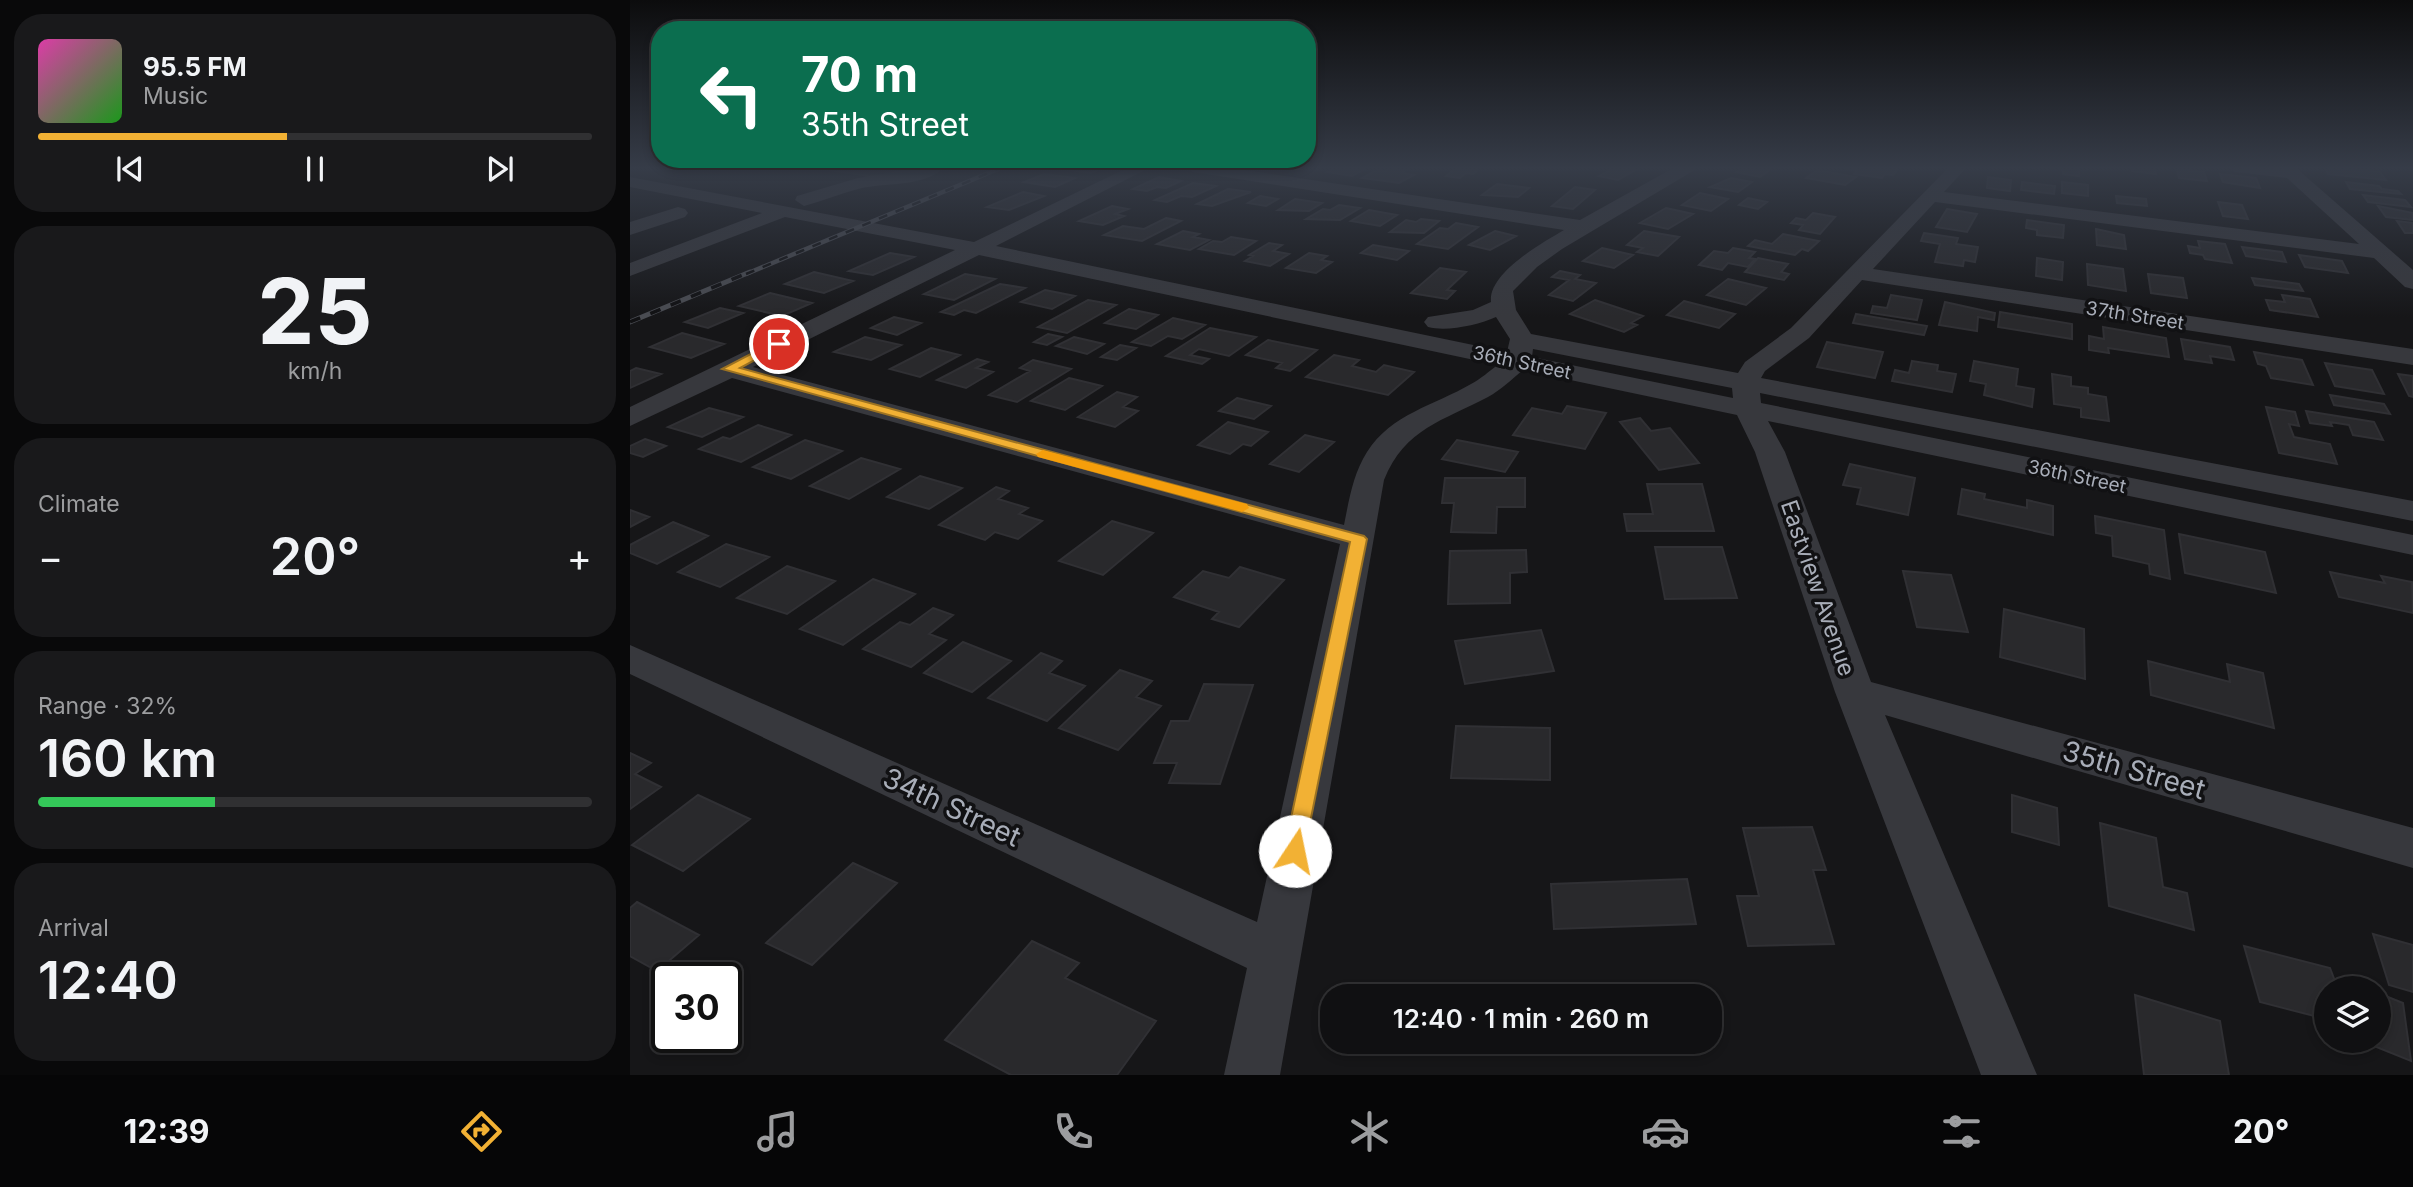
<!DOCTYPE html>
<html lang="en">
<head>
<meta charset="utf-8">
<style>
  :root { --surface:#101012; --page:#19191b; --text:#f1f3f6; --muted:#9c9d9f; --line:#303032; --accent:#f2b134 }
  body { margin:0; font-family:Inter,sans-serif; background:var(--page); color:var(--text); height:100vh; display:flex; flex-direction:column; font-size:26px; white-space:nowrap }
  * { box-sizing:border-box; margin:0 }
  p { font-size:23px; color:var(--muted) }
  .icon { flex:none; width:38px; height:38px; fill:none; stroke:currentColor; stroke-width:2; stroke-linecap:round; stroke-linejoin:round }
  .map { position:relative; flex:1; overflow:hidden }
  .side { display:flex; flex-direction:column; gap:14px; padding:14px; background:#09090a; width:630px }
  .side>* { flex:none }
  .hud { position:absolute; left:21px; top:21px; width:665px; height:147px; border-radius:28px; box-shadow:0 4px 10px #0003,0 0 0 2px var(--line); background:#0b6e4f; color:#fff; overflow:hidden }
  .controls { position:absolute; left:1684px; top:976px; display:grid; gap:14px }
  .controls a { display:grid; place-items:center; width:77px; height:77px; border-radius:50%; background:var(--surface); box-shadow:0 4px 10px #0003,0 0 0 2px var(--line); font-size:35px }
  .speed { position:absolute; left:21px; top:962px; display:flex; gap:14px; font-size:35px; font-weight:700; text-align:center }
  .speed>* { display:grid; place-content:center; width:91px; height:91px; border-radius:50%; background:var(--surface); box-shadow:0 4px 10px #0003,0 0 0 2px var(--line); line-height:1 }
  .speed .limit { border:4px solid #111; border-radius:10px; background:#fff; color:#111 }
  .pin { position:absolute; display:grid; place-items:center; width:60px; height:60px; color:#fff; margin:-30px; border:4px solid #fff; border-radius:50%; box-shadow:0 2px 7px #0007 }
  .me { position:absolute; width:77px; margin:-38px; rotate:11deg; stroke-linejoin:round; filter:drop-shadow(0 0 5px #0008) }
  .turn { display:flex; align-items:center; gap:24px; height:147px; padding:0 35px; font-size:32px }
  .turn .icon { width:91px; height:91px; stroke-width:2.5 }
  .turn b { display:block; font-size:49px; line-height:60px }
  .big { font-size:52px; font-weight:600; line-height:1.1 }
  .side .card { flex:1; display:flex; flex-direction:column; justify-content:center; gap:10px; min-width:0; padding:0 24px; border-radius:28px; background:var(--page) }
  .side .dial { align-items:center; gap:0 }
  .dial b { font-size:91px; line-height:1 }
  .song { display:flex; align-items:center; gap:21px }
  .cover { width:84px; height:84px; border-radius:10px; background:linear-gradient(135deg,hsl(320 70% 55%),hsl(120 70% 35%)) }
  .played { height:7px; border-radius:4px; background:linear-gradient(90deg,var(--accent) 45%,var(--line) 45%) }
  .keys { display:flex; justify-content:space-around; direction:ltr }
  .heat { display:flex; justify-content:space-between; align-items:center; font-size:38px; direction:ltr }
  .charge { height:10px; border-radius:5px; background:linear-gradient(90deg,#34c759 32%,var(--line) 0) }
  .trip { position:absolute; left:690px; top:984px; width:402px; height:70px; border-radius:28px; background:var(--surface); box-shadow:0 4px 10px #0003,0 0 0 2px var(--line); font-weight:600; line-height:70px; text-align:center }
  .tabs { display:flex; height:112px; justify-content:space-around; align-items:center; background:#060607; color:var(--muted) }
  .tabs .icon { width:49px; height:49px }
  .tabs .current { color:var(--accent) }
  .tabs b { font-size:32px; color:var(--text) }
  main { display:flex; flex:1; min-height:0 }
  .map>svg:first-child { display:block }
</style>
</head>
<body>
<main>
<section class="side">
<div class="card">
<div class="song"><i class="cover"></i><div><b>95.5 FM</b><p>Music</p></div></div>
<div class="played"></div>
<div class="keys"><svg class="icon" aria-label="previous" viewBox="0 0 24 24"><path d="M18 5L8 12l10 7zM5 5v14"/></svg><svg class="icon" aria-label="pause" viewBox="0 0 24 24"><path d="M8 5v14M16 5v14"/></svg><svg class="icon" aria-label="next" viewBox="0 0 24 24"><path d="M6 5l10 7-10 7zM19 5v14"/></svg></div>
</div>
<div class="card dial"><b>25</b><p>km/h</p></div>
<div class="card"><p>Climate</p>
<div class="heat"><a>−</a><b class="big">20°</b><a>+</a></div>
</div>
<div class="card"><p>Range · 32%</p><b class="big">160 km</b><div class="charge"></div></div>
<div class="card"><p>Arrival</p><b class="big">12:40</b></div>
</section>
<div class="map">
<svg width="1783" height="1075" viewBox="0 0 1783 1075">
  <rect width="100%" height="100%" fill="#161618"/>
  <path fill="#29292c" stroke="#303034" stroke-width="2" d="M179,167H283L253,178Z
    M420,167H476L460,173Z
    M707,167H728L736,168L722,176L697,172Z
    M986,167H992L1007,169L988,180L969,176Z
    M1115,167H1144L1130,177L1106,172Z
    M1218,167H1270L1263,175L1255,174L1252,178L1224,174L1227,170L1216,168Z
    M1412,167H1449V176L1433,174V169Z
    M1502,167H1524L1526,174L1502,171Z
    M1694,167L1749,171L1756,180L1698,174Z
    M760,168L776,170L772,173L784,175L769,183L732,178L747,170L756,171Z
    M826,168L847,171L843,174L836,173L830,178L816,176Z
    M1547,169L1574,172L1577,181L1549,178Z
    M1187,170L1226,177L1215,185L1176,178Z
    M414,174L445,178L425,187L394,182Z
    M1590,174L1626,178L1630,188L1593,182Z
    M529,177L551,181L536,188L527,187L517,191L503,189Z
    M1358,177L1381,180L1380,191L1357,188Z
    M1101,178L1122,182L1108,192L1080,187Z
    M1392,182L1425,186L1424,194L1391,190Z
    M1432,182L1458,185V196L1432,193Z
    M1716,182L1749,186L1752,189L1768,191L1771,194L1720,189Z
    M563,183L586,186L562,197L551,196L537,202L525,200Z
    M867,184L899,188L888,197L852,195Z
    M945,187L965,190L943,209L922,206Z
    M598,189L621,192L582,206L567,204Z
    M393,192L414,196L379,210L357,207Z
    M1070,193L1098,199L1081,211L1052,205Z
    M1733,195L1775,200L1781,207L1738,202Z
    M630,196L648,199L636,206L618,203Z
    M1486,196L1516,199L1517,206L1487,203Z
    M1118,198L1137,202L1128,209L1109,205Z
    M665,199L692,203L679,211L648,210Z
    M1588,202L1612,205L1618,219L1593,216Z
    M709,205L730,208L710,220L676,219L693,209L700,210Z
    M482,206L498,209L485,214L494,216L473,225L449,221Z
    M1748,206L1783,213V220L1756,217Z
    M1036,208L1063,214L1038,229L1010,223Z
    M1317,209L1347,214L1337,232L1306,227Z
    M739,210L767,215L750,226L721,221Z
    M1183,213L1205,217L1190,234L1169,230L1173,225L1161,223L1166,218L1176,220Z
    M536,218L551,221L512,241L474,235L493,226L514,229Z
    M791,219L809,221L794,233L760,232L776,220L786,222Z
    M1397,220L1434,225L1433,238L1407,235V230L1396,228Z
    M1767,221L1783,223V233H1775Z
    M826,223L848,227L818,249L787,244L810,228L818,229Z
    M1466,229L1494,235L1496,249L1467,245Z
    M553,231L569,234L563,237L579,240L560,250L527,244Z
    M865,231L886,236L860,250L839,245Z
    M1014,231L1049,237L1028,256L1007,252L1013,248L997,245Z
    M1294,233L1328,238L1326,244L1348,247L1345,262L1334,260L1333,266L1305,262L1310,244L1291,241Z
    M1153,234L1189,241L1178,251L1172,249L1165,255L1118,246L1125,240L1142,244Z
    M601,237L626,241L604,255L569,249L583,241L592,242Z
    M1568,241L1595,244L1602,263L1575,259L1573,255L1560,253L1558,246L1570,248Z
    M639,243L652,245L643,251L659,254L640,266L615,261L623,256L619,255Z
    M743,245L779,251L767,260L731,253Z
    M1612,247L1652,252L1656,262L1616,256Z
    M972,248L1003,255L984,268L953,261Z
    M1103,248L1125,252L1119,258L1125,259L1118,267L1098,263L1092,270L1069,265L1084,251L1098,253Z
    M260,253L284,257L243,275L219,271Z
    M679,253L697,256L691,260L702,262L686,273L656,268Z
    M1669,255L1712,261L1718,273L1675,267Z
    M1128,258L1158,264L1151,272L1159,274L1154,280L1115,272Z
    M1407,258L1433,262L1432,280L1406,276Z
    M1457,264L1493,269L1496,291L1458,285Z
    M810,268L836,272L817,290L825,291L817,299L781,293Z
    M930,271L950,275L945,279L966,283L943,301L919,295L939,280L922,277Z
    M184,272L223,281L194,293L155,284Z
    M335,274L365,279L324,300L294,294Z
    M1518,274L1553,278L1557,298L1521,293Z
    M1622,278L1669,284L1673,291L1625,285Z
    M1098,279L1136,288L1116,305L1077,295Z
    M370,284L395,288L346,313L334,310L324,315L311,312Z
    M415,290L445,296L422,309L391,302Z
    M140,293L182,303L152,316L109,306Z
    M1261,295L1292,300L1287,320L1241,313L1243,306L1257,308Z
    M1652,295L1680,299L1688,317L1640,310L1636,300L1655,302Z
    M458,300L486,305L437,333L408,327Z
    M965,300L1013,316L1001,323L1007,325L994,332L940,314Z
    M1054,301L1105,314L1089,328L1037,315Z
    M1315,302L1365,313L1364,320L1348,317L1347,331L1309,325Z
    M90,308L113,313L78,328L55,322Z
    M499,309L528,315L506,329L475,323Z
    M1370,312L1442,324V339L1368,327Z
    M1226,314L1297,326L1294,335L1223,323Z
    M264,317L291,323L267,335L241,328Z
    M543,318L575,325L552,339L538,336L521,346L502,342Z
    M1473,327L1536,338L1539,357L1478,348L1479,353L1459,350V336L1474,339Z
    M580,328L626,337L599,356L569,349L560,355L579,359L572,364L536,356Z
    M52,333L94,344L61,358L20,347Z
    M418,334L432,337L417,345L404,342Z
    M235,337L271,345L241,360L204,352Z
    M444,337L474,344L457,354L426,346Z
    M1551,339L1600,347L1604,360L1580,356L1582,363L1555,359Z
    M638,340L687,350L660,371L646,368L652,363L616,355Z
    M1197,342L1253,352L1245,378L1187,367Z
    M490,345L506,348L487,360L471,357Z
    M301,348L330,355L290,377L260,369Z
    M1624,352L1672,360L1683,385L1641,378L1636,366L1628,364Z
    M704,355L729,360L722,366L746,372L754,365L784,372L758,395L676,377Z
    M347,359L358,362L346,368L363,372L336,388L307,380Z
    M403,360L441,369L387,402L359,395L400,371L390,368Z
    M1282,361L1308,365L1307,371L1326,374L1322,392L1262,381L1265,370L1279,373Z
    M1344,361L1388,369L1386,386L1404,389L1402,407L1354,395L1356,384L1340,381Z
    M1695,363L1742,370L1754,394L1705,386Z
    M6,368L31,374L0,388V371Z
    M1422,374L1441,377V386L1458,388V394L1476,397L1479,421L1451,417V408L1424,404Z
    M1768,374L1783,376V397L1779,396Z
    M439,378L472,386L435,410L401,401Z
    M487,392L507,397L493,407L508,411L485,427L448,417Z
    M1700,395L1754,404L1760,414L1704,405Z
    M607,398L641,406L624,419L589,411Z
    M937,406L976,413L955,449L883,435L902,408L932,414Z
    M1636,407L1665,412L1669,426L1659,424L1664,437L1700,444L1707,464L1649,453Z
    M79,408L113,417L72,437L38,427Z
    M1676,411L1744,422L1753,440L1723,435L1719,425L1700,422L1702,426L1680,423Z
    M1010,418L1021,431L1040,428L1069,463L1029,470L990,422Z
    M598,422L638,432L621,446L613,444L600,454L568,445Z
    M128,425L161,435L111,462L69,449L93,437L100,439Z
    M675,435L704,442L669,472L640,464Z
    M15,439L36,446L13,457L0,453V446Z
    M175,440L212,451L161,479L123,467Z
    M827,440L888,452L875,472L812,459Z
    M231,458L270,469L219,499L180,486Z
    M1220,464L1285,478L1278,515L1227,504L1231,488L1213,485Z
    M290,476L332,488L299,509L257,497Z
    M815,478H895V507H867L866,533L821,532L824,503H812Z
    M1017,484H1072L1084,531H997L994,514H1023Z
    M366,487L379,491L368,499L398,508L389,514L412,521L388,539L365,532L355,540L309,525Z
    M1332,489L1355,494L1354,499L1397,508V500L1423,506V535L1328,514Z
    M0,510L19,517L0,527Z
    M1465,516L1534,530L1540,579L1520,574L1519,564L1483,556L1482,536L1466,533Z
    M482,521L523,533L473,575L429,561Z
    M43,522L78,536L27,564L0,553V545Z
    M1549,534L1635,552L1646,593L1555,573Z
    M96,544L139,557L90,587L48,572Z
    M1025,547H1092L1107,598L1035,599Z
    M896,550L897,572L880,573V603L818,604L820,551Z
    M157,566L205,581L157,614L107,598Z
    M610,567L654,580L609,627L582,619L589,612L544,597L573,571L599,578Z
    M1273,571L1321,575L1338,632L1287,627Z
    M1700,572L1755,583L1751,576L1782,582L1783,613L1709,597Z
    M243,579L285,594L213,645L170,629Z
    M303,608L323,615L299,634L316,640L281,667L233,649L270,622L280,625Z
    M1374,609L1454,629L1455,679L1370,657Z
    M911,630L924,671L835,684L825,641Z
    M333,642L381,661L342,692L294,673Z
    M411,653L432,661L419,673L455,686L417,721L358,698Z
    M1518,661L1600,682L1597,664L1633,673L1644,728L1521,695Z
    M490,670L522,681L506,697L531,706L488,750L429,728Z
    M574,684L623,685L590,784L539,783L547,763H524L541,721H559Z
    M826,726L920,728V780L821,778Z
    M0,753L21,763L5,774L31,787L0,809Z
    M68,795L120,819L53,871L2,845Z
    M1382,795L1427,808L1429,845L1382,832Z
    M1470,823L1526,838L1533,887L1557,893L1564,930L1479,906Z
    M1182,827L1196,870H1183L1204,944L1118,946L1107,896H1129L1113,828Z
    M223,863L267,883L182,965L136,943Z
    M1057,879L1066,924L924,929L921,884Z
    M7,902L69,935L27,971L0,956V908Z
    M1743,934L1783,945V992L1759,985Z
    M402,941L449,963L435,978L526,1021L487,1075H381L315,1040Z
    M1614,946L1700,968L1708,989H1696V1019L1630,1002Z
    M1748,993L1773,1003L1781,1061L1744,1046L1743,1041H1748Z
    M1505,995L1590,1021L1599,1075H1514Z"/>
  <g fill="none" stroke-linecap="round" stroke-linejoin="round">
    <path fill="#37383d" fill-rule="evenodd" d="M290,167H314C295,188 253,182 228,189C210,194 192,201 174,206L165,200L167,196L228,178Z
      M499,167H521L366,246L877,352L880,339L866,317C848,325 817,332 798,327L794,322L798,317L843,310L861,302C858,273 912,243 934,230L563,172L554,167H595L950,220L1045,167H1065L1063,171L932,249L907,267L883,291L886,310L901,334L1108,373L1115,362L1161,328L1319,167H1337L1314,192L1729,244L1657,178L1605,172L1596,167H1665L1783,270V289L1775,287L1744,258L1305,202L1243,269L1783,349V365L1232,280L1179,338L1135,371L1131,378L1783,501V521L1130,393L1131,403L1783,535V555L1138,421L1155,452L1241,682L1783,828V868L1255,715L1407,1075H1351L1205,692L1125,452L1107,415L893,370C882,379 871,390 858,397C813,421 775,428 754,480L650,1075H594L617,968L0,674V645L627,922L710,544L102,378L0,426V407L325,250L155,217L0,276V263L132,213L0,187V177L344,242ZM349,255L868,365C859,371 851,379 841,384C805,405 761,414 737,452C723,474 719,500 714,525L123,367ZM903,349L1102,388L1103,398L902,357Z
      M48,207L55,209L58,213L55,217L0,235V222Z"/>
    <defs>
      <path id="rail-far1" d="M116,274L373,167"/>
      <path id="rail" d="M0,322L120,272"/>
    </defs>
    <use href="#rail-far1" stroke="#4a4c52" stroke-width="4.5"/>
    <use href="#rail" stroke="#4a4c52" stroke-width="5"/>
    <use href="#rail-far1" stroke="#111113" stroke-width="2.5" stroke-dasharray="9" stroke-linecap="butt"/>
    <use href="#rail" stroke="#111113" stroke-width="3.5" stroke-dasharray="11" stroke-linecap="butt"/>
  </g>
  <linearGradient id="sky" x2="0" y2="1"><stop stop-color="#0c0c0d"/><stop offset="0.53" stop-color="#363c48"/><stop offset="1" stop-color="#363c48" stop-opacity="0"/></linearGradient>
  <rect width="1783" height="317" fill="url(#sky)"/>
  <path fill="#f2b134" stroke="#9d7322" stroke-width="2" d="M144,342L155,344L110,368L734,536L737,539L673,858L665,861L657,858L654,851L720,542L92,369Z"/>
  <path fill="#f59e0b" d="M413,450L617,504L619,508L612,512L408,457L406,454Z"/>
  <g text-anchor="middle" stroke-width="7" stroke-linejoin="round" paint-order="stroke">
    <g font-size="19" fill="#a8adb8" stroke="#111113">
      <text transform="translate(1505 315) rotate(9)" y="7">37th Street</text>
      <text transform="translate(892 362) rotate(12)" y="7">36th Street</text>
      <text transform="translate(1447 476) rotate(12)" y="7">36th Street</text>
    </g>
    <g font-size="23" fill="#a8adb8" stroke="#111113">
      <text transform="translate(1188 588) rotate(71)" y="8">Eastview Avenue</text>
    </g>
    <g font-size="28" fill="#a8adb8" stroke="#111113">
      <text transform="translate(1504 770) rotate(16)" y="10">35th Street</text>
      <text transform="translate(322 807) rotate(25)" y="10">34th Street</text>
    </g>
  </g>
</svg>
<div class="controls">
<a><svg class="icon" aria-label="layers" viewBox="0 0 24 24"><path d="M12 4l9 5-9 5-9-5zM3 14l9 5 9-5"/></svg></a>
</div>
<div class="speed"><div class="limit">30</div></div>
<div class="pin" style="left:149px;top:344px;background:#d93025"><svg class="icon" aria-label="arrive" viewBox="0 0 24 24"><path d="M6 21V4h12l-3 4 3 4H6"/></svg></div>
<svg class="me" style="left:665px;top:851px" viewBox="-20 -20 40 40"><circle r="19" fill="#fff"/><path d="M0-13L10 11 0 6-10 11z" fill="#f2b134"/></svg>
<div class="trip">12:40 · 1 min · 260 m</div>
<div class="hud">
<div class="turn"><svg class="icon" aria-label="left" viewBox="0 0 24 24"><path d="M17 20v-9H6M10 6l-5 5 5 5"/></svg><div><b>70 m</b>35th Street</div></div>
</div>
</div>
</main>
<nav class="tabs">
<b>12:39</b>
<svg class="icon current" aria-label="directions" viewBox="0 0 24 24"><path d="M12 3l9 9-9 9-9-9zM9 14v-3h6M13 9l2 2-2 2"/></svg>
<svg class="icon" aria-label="music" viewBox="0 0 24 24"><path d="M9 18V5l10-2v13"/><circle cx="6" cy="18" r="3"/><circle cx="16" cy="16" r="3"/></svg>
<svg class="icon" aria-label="phone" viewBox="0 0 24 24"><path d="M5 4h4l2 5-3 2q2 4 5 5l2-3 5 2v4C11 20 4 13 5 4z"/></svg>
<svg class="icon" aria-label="climate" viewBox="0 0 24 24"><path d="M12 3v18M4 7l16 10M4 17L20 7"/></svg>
<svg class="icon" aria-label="car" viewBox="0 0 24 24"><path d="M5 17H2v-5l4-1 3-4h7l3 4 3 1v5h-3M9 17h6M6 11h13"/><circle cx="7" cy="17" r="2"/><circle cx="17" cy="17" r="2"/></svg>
<svg class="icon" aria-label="filters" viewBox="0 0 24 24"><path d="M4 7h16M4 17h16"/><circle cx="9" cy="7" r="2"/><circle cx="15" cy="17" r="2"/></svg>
<b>20°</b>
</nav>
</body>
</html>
